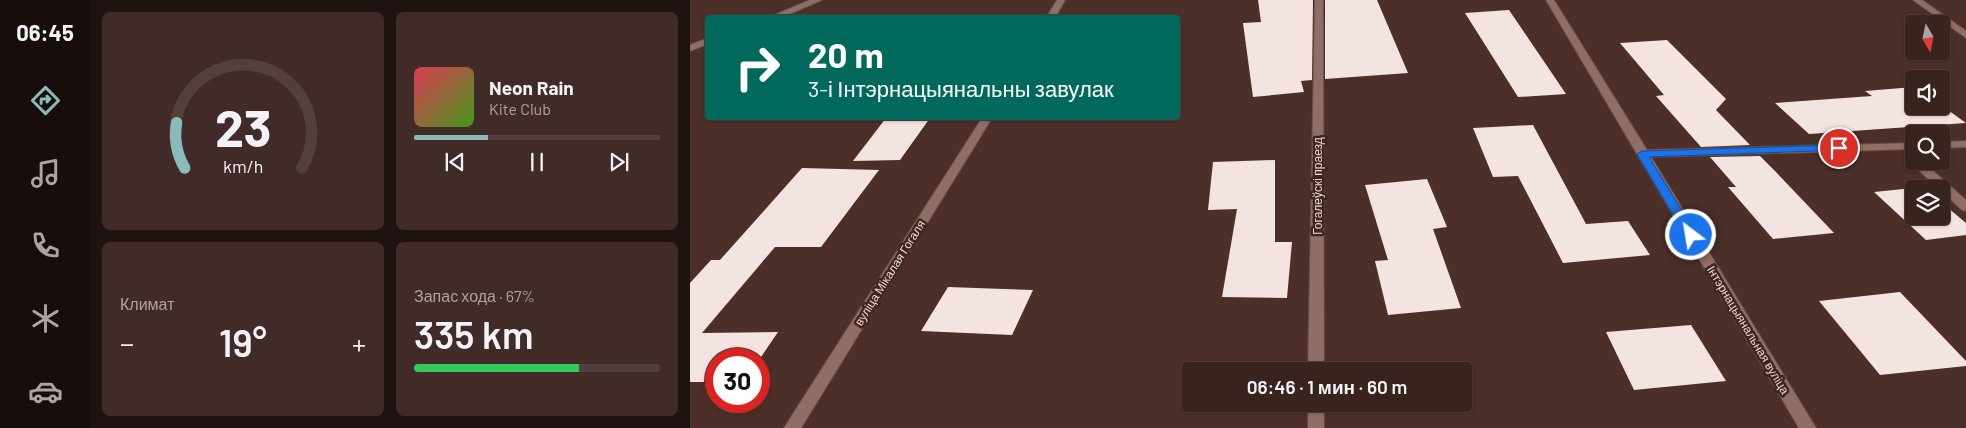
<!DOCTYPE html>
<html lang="ru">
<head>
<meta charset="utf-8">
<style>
  :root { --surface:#39231f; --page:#402b28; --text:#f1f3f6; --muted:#aba4a4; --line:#53403d; --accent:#8bbbb9 }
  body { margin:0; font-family:Barlow,sans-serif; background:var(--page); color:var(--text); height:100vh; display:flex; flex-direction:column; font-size:19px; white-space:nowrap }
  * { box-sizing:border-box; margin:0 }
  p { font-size:16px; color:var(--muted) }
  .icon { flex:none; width:28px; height:28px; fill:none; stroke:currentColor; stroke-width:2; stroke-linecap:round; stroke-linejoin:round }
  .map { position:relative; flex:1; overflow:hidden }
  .panel { display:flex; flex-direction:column; gap:12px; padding:12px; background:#1f1311; width:600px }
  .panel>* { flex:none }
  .top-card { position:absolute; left:15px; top:15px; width:475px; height:105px; border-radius:5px; box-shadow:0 1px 4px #0004,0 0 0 1px var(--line); background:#00695c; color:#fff; overflow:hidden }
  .needle { width:32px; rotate:171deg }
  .buttons { position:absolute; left:1215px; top:15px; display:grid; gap:10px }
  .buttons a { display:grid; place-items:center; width:45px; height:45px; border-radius:5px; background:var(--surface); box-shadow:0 1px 4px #0004,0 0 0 1px var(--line); font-size:25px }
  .speed { position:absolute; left:15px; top:348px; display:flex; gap:10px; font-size:25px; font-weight:700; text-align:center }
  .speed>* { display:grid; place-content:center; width:65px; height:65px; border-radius:50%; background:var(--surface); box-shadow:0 1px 4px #0004,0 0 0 1px var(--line); line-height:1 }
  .speed .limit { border:8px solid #d22; background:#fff; color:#111 }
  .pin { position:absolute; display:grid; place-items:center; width:42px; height:42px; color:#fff; margin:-21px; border:2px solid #fff; border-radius:50%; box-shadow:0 1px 5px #0007 }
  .me { position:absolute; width:55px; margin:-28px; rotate:329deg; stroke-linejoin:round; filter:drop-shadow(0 0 4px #0008) }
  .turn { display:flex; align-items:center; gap:18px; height:105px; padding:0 20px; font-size:22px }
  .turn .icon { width:65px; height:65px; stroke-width:2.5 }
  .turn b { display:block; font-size:35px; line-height:42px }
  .big { font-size:38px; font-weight:600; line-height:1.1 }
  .panel .widget { flex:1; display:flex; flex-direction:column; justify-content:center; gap:8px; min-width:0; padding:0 18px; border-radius:8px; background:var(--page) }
  .panel .dial { align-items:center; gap:0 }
  .dial svg { height:130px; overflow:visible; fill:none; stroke:var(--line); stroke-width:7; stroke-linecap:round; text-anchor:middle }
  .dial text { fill:var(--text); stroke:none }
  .song { display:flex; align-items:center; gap:15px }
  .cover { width:60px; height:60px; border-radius:8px; background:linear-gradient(135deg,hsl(350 70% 55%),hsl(100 70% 35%)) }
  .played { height:5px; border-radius:2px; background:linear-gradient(90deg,var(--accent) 30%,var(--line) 30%) }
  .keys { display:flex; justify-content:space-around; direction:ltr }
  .heat { display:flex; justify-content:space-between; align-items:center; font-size:28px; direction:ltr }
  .charge { height:8px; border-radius:4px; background:linear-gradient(90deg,#34c759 67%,var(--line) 0) }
  .panel .tiles { flex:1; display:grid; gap:12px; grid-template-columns:repeat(2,1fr) }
  .trip { position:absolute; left:492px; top:362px; width:290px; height:50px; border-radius:5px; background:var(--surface); box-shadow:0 1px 4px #0004,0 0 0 1px var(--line); font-weight:600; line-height:50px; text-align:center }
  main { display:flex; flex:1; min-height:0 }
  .menu { display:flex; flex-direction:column; width:90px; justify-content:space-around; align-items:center; background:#170e0c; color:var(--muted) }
  .menu .icon { width:35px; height:35px }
  .menu .on { color:var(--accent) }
  .menu b { font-size:22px; color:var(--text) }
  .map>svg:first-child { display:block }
</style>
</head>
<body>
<main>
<nav class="menu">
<b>06:45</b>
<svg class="icon on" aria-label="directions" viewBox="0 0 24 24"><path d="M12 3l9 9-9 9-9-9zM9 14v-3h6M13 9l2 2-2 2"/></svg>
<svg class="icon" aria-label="music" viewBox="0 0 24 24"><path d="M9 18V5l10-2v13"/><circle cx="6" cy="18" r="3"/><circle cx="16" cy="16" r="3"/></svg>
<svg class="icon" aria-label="phone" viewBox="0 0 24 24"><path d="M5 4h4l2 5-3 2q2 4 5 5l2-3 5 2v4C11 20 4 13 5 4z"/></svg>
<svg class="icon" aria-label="climate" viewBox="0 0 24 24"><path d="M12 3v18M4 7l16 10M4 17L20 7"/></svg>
<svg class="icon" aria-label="car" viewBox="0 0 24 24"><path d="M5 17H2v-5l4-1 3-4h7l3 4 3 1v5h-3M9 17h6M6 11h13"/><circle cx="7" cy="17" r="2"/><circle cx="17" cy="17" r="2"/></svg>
</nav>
<section class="panel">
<div class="tiles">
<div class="widget dial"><svg viewBox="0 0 100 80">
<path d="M14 69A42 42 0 1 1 86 69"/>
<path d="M14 69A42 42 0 0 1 9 41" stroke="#8bbbb9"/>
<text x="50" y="56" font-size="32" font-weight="700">23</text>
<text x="50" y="72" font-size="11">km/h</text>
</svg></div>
<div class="widget">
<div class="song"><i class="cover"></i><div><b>Neon Rain</b><p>Kite Club</p></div></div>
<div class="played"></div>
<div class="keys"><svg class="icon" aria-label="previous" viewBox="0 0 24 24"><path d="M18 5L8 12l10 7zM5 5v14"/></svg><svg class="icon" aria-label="pause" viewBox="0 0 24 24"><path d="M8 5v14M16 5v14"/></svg><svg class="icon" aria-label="next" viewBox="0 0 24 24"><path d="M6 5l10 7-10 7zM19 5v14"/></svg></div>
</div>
<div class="widget"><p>Климат</p>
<div class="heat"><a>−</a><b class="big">19°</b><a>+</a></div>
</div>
<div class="widget"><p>Запас хода · 67%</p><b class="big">335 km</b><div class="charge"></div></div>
</div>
</section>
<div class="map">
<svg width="1276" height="428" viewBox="0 0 1276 428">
  <rect width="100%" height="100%" fill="#4c2f29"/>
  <path fill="#f4e4e1" d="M568,0H623L622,80L611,81L614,92L563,97L553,23L571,22Z
    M635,0H687L718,73L635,79Z
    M819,10L876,94L828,97L775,13Z
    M977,40L1036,99L1026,110L1060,145L1011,147L966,96L974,95L930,43Z
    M1224,87V106L1251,105L1276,123L1119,134L1085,103L1182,96L1175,91Z
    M196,118H240L210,160L163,161Z
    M843,125L896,224L938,221L960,255L873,263L828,176L803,177L783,128Z
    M1070,156L1085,171L1144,233L1083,239L1038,187H1046L1020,157Z
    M585,160V242H602L597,298L532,297L547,209L518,210L523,162Z
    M112,168L189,170L131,247H85L12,333L88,332L69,360L26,359V382H0V283L21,260H30Z
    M737,179L757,227L743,229L771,308L698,315L685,261L698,260L675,185Z
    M1233,187L1235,189H1224V216H1251V202L1276,223V235L1236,240L1184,192Z
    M258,287L343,290L322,335L231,331Z
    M1210,292L1276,361V366L1190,375L1129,301Z
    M1001,325L1036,381L944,390L916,332Z"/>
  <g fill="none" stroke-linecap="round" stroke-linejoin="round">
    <defs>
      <path id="minor" d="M120,0H132L90,18H77Z
        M625,0H633L634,371H618Z
        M856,0H864L957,150L1224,143V149L961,157L1126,428H1109Z
        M1223,0H1232L1276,31V38Z
        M18,38V44L0,51V45Z
        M1276,141V147L1251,148V142Z
        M1224,158V161H1232L1276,200V211L1272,210L1251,191V189H1249L1221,163L1219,161Z
        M618,404H634V428H618Z"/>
      <path id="tertiary" d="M367,0H375L365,18H356Z
        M292,118H302L111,428H94Z"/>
    </defs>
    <use href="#minor" stroke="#654c47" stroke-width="2"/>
    <use href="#tertiary" stroke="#654c47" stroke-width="2"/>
    <use href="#minor" fill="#8f6e66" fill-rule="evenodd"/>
    <use href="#tertiary" fill="#8f6e66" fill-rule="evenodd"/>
  </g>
  <path fill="#1a73e8" stroke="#114b97" d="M1149,145L1154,148L1153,150L959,157L1007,235L1001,239L997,238L947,154L952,151Z"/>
  <g text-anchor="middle" stroke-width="5" stroke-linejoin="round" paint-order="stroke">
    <g font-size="12" fill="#ead7d3" stroke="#41251f">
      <text transform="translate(628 186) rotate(-90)" y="4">Гогалеўскі праезд</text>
      <text transform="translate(200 273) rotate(-58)" y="4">вуліца Мікалая Гогаля</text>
      <text transform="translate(1058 330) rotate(59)" y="4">Інтэрнацыянальная вуліца</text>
    </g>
  </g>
</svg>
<div class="buttons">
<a><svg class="needle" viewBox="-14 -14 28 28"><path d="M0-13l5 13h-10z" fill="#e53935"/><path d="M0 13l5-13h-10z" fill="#aba4a4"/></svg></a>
<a><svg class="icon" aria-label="sound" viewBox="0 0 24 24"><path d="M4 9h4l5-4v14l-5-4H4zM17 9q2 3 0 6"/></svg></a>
<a><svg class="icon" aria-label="search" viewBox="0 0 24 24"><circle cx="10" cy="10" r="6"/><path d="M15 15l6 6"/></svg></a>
<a><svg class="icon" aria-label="layers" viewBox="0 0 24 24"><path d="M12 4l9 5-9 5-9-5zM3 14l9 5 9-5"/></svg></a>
</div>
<div class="speed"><div class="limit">30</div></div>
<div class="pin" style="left:1149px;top:148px;background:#d93025"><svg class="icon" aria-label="arrive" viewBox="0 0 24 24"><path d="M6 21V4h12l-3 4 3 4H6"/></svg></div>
<svg class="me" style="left:1001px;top:235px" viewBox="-20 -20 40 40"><circle r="17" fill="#1a73e8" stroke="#fff" stroke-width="3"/><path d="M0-11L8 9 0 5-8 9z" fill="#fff"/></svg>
<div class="trip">06:46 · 1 мин · 60 m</div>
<div class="top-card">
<div class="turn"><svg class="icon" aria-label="right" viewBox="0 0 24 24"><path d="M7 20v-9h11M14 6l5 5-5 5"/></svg><div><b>20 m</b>3-і Інтэрнацыянальны завулак</div></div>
</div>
</div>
</main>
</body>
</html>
